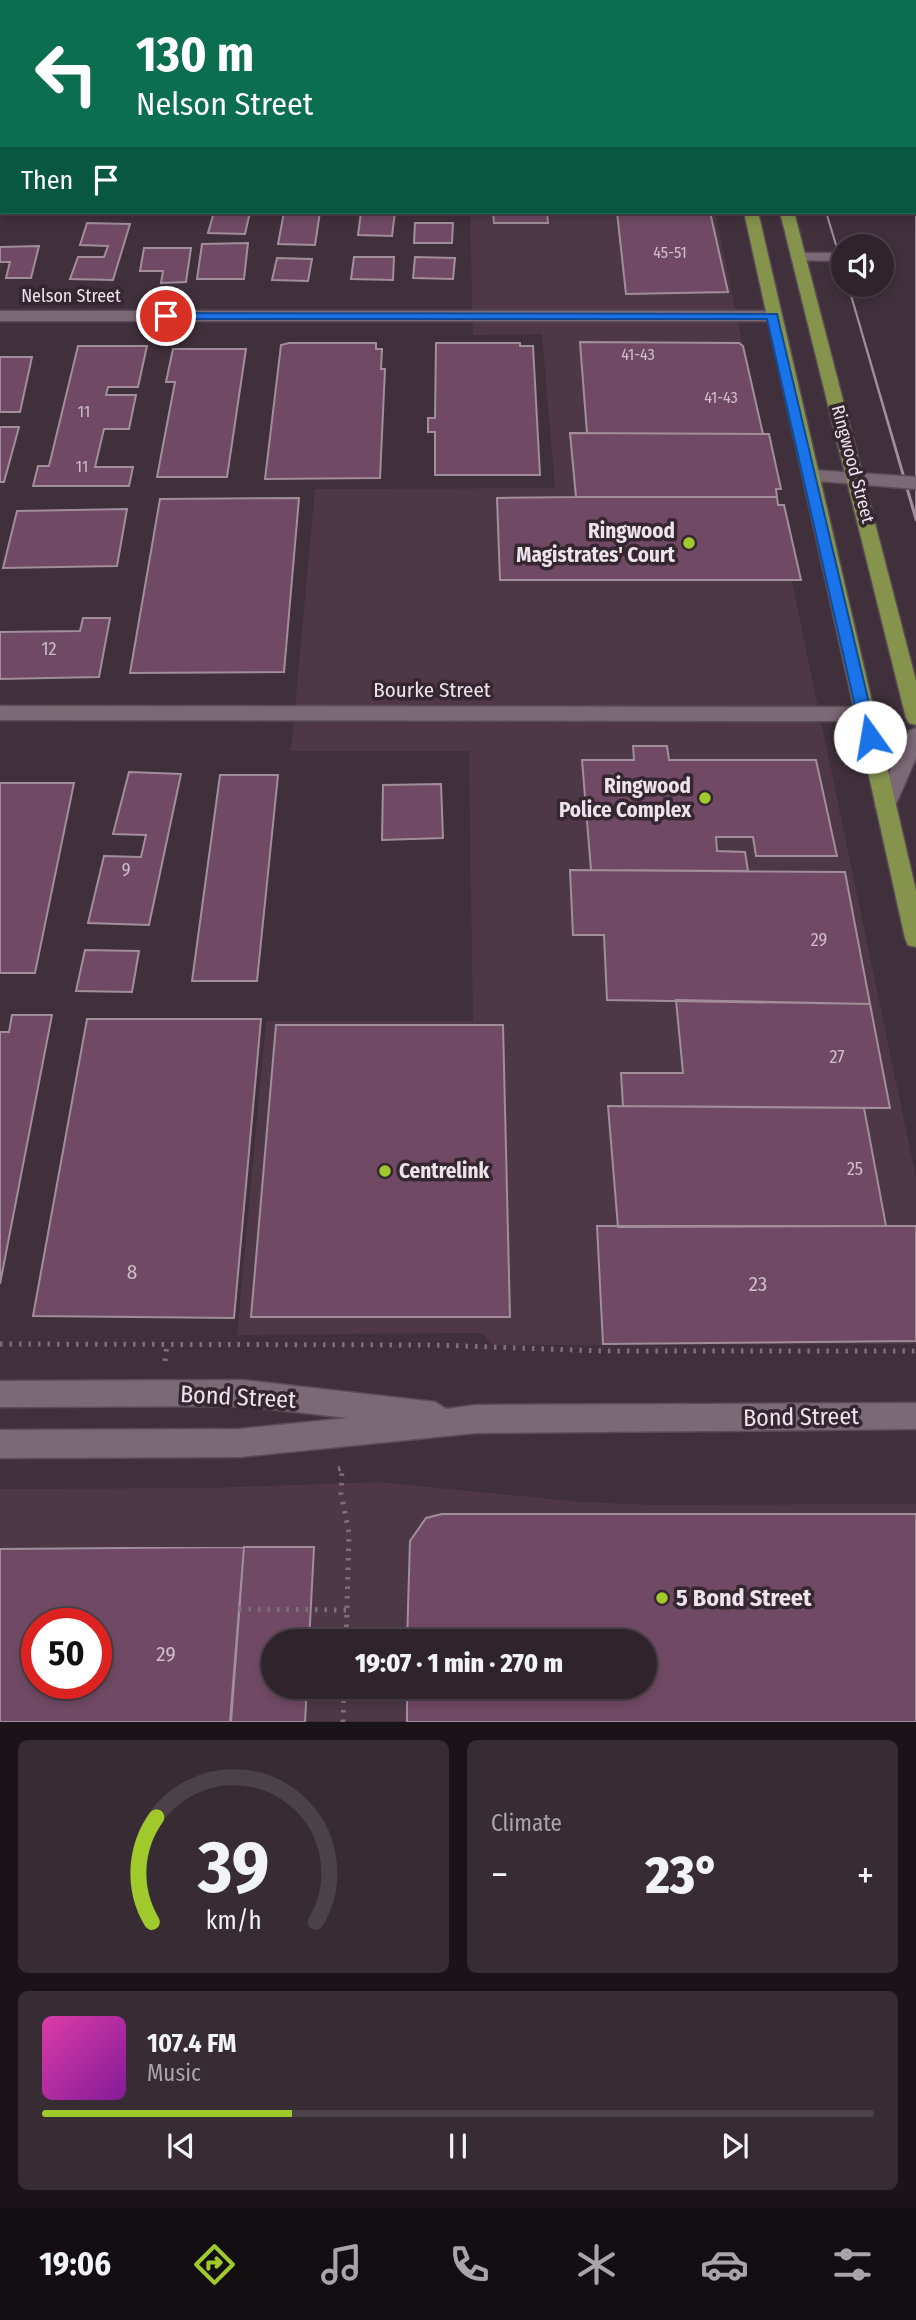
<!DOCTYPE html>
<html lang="en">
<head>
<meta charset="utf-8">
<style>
  :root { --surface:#30242c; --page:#382c34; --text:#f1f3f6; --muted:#a8a4a9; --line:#4b4148; --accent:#a0c92c }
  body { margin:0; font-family:"Fira Sans Condensed",sans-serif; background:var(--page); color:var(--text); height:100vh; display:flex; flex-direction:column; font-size:26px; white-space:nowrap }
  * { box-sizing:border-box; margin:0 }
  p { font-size:23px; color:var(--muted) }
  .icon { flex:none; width:38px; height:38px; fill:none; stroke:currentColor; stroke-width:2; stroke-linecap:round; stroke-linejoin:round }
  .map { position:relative; height:1722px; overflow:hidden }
  .drawer { display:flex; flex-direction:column; gap:18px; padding:18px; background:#1a1418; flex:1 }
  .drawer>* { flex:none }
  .banner { position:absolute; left:0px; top:0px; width:917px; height:214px; box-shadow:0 4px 10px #0003,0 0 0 2px var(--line); background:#0b6e4f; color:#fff; overflow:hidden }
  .buttons { position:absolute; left:831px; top:234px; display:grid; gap:14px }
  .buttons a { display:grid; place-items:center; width:63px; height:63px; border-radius:50%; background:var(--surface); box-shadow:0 4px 10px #0003,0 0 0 2px var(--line); font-size:35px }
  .speed { position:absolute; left:21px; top:1608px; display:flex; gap:14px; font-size:35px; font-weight:700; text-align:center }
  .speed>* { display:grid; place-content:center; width:91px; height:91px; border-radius:50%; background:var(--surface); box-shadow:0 4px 10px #0003,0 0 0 2px var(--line); line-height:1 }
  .speed .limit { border:10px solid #d22; background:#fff; color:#111 }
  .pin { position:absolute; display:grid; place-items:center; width:60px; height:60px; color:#fff; margin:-30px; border:4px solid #fff; border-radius:50%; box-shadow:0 2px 7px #0007 }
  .me { position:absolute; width:77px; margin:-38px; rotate:347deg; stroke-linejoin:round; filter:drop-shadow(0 0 5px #0008) }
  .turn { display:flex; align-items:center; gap:24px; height:147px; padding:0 21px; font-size:32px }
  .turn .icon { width:91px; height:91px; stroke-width:2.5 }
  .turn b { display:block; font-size:49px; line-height:60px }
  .then { display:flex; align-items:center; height:66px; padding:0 21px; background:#0003; gap:14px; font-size:26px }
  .big { font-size:52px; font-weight:800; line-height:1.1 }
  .drawer .widget { flex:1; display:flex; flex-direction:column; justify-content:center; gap:10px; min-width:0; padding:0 24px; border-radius:10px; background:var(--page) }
  .drawer .dial { align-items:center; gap:0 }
  .dial svg { height:182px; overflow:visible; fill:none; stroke:var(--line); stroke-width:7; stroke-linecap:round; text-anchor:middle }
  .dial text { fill:var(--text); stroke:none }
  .song { display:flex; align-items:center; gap:21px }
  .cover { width:84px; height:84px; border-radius:10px; background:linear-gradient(135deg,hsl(320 70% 55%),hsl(290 70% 35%)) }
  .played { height:7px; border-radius:4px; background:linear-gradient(90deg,var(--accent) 30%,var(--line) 30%) }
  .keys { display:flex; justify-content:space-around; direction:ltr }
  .heat { display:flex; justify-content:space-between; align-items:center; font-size:38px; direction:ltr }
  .drawer .tiles { flex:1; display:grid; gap:18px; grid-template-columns:1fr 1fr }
  .widget:last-child { grid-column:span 2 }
  .trip { position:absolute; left:261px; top:1629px; width:396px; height:70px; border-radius:35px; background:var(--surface); box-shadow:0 4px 10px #0003,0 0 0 2px var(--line); font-weight:800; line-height:70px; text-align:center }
  .tabs { display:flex; height:112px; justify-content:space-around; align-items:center; background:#130e12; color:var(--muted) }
  .tabs .icon { width:49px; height:49px }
  .tabs .selected { color:var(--accent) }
  .tabs b { font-size:32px; color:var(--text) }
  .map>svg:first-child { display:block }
</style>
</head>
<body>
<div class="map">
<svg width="916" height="1722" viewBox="0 0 916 1722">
  <rect width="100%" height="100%" fill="#40303b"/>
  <path fill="#4e3847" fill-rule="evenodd" d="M470,212H715L916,1178V1344L493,1345L482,1333L237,1335L266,1021H473L469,751H291L315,489L555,488L542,334L473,335Z
    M379,1482L580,1502L652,1505L916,1504V1721H0V1489L208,1488ZM37,1624H96V1684H37ZM273,1642H644V1687H273Z"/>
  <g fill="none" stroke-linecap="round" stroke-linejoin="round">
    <path fill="#38172f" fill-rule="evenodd" d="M0,76H2V80H0Z
      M915,93H916V97H915Z"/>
  </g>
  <path fill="#704a64" stroke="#a18e9a" stroke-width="2" fill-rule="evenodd" d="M915,151H916V517L848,285H882V247H844V271L826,212H915Z
    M916,151V521L848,285H882V247H844V271L826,212H915Z
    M214,212H250L245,234L208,233Z
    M284,212H320L315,245L278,244Z
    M361,212H395L392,236L358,235Z
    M493,212H547L548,223H494Z
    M617,212H710L728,292L626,294Z
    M87,223L130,224L113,280L70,279L78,257H104L108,246L80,245Z
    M415,223H453L452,243H414Z
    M248,243L244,279H197L202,244Z
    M39,246L31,278H6L10,262H0V247Z
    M144,248H191L186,282L161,283L163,271H140Z
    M354,257H394L393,280L351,279Z
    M415,257L455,258L453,279L413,278Z
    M277,258L312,259L308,281L272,280Z
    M580,342L739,343L743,346L763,434L587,433Z
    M289,343H376V349H382L381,369H385L380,478L265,479L281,345Z
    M436,343H520V346H533L540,475H435V432H428V418H435Z
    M78,346H147L138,387H108L106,395H136L129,429H104L95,467H133L129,486H33L38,466H49Z
    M173,349H246L227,477H157L175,382H166Z
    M0,357H32L20,412H0Z
    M0,427H19L4,482H0Z
    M570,433L769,434L781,489H776L777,497H576Z
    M576,497H777L778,505H784L801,580H500L497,498Z
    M299,498L284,672L130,673L160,499Z
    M127,509L117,566L3,568L17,511Z
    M83,618H110L99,677L0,679V632L80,631Z
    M633,746H667L669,760H816L837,856H756L753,837H716L717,851L745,852L748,871L591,870L582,760H634Z
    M129,772L181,774L149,925L88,923L104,856L141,857L146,835L113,834Z
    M220,775H278L257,981H192Z
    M0,783H74L35,973H0Z
    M441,784L443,838L382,840L383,785Z
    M570,870L845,872L870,1004L607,1000L604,935H573Z
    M85,950L139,951L132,992L76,991Z
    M676,1000L870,1004L890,1108L623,1106L621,1073H683Z
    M12,1015H52L0,1284V1032H9Z
    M87,1019H261L234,1318L33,1316Z
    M276,1025H503L510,1317H251Z
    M608,1106L864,1108L886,1226L618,1227Z
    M597,1226H916V1341L603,1344Z
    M442,1514H916V1722H407V1687H644V1642H407L410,1541L426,1518Z
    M244,1547L231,1722H0V1549ZM37,1624H96V1684H37Z
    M244,1547H314L309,1642H273V1687H307L305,1722H230Z"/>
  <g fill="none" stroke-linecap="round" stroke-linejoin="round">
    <defs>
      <path id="minor" d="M799,253H844V261L794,260L792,257L794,254Z
        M0,311H772L780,316L772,321H0Z
        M812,470L916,477V489L806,480L804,476L806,472Z
        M0,706L864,707L871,709L874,714L871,719L864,721L0,720Z
        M916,728V758L895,806L892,812L885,814L878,812L875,806L906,736L909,731Z
        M243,1380L435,1402L446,1409L476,1405L916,1403V1429L476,1433L240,1457L0,1458V1430L240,1429L348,1418L243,1406L0,1407V1381Z"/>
      <path id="major" d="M706,0H718L719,2H707Z
        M744,212H758L916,891V947L908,945L905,938Z
        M780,212H794L916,681V725L909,723L906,718Z"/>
      <path id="highway" d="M466,0H539L538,2Z
        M780,0H792L794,2H781Z
        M0,11H2V19H0Z
        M915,16H916V24H915Z
        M915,49H916V57H915Z"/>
    </defs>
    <use href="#minor" stroke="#5a4d56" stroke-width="3"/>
    <use href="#major" stroke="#5a4d56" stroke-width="3"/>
    <use href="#highway" stroke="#5a4d56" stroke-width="3"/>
    <path stroke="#7e7079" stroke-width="5" stroke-dasharray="2.5 7" stroke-linecap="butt" d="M0,1344L435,1345L602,1351H916
      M165,1361L167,1344
      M338,1469L342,1468L341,1493L349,1533L346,1642
      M239,1609L347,1610
      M343,1722L344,1687"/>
    <use href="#minor" fill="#7b6975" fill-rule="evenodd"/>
    <use href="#major" fill="#85934d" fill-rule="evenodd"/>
    <use href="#highway" fill="#8caf32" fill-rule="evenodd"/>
  </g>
  <path fill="#1a73e8" stroke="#114b97" stroke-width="2" d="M162,313L777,314L877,737L875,741L870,742L862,737L767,319H166L162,318Z"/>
  <g fill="#a0c92c" stroke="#352630" stroke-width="2.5">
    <circle cx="689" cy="543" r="7"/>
    <circle cx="705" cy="798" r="7"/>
    <circle cx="385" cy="1171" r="7"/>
    <circle cx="662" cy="1598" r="7"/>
  </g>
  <g text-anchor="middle" stroke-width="7" stroke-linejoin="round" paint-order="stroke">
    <g font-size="16" fill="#cebdc8">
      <text x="670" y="258">45-51</text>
      <text x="638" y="360">41-43</text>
      <text x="721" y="403">41-43</text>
      <text x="84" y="417">11</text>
      <text x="82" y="472">11</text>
    </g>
    <g font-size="18" fill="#ede3ea" stroke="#352630">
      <text x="71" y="302">Nelson Street</text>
      <text transform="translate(853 464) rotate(75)" y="6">Ringwood Street</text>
    </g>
    <g font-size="18" fill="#cebdc8">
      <text x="49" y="655">12</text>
      <text x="126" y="876">9</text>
      <text x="819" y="946">29</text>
      <text x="837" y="1063">27</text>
      <text x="855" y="1175">25</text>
    </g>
    <g font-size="21" font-weight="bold" fill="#ede3ea" stroke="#352630" text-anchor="end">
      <text x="675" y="538">Ringwood<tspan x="675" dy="24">Magistrates' Court</tspan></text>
      <text x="691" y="793">Ringwood<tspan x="691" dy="24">Police Complex</tspan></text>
      <text x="399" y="1178" text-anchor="start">Centrelink</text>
    </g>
    <g font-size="21" fill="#ede3ea" stroke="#352630">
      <text x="432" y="697">Bourke Street</text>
    </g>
    <g font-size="21" fill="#cebdc8">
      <text x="132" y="1279">8</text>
      <text x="758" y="1291">23</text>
      <text x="166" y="1661">29</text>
    </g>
    <g font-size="24" fill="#ede3ea" stroke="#352630">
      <text transform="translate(238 1397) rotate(3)" y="8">Bond Street</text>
      <text transform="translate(801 1417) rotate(-1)" y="8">Bond Street</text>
    </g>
    <g font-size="24" font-weight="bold" fill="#ede3ea" stroke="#352630" text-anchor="start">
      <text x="676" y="1606">5 Bond Street</text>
    </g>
  </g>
</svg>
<div class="buttons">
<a><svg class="icon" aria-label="sound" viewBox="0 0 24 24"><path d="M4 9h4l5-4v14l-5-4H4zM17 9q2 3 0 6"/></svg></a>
</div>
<div class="speed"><div class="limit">50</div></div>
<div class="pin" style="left:166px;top:316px;background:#d93025"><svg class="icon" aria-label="arrive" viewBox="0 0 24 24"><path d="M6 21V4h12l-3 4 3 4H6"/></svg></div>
<svg class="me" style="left:870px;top:737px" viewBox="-20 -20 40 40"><circle r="19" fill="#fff"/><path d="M0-13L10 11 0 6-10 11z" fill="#1a73e8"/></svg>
<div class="trip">19:07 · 1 min · 270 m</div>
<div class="banner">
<div class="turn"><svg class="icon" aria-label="left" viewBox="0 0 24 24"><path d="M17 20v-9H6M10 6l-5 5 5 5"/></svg><div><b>130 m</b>Nelson Street</div></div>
<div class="then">Then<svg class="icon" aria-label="arrive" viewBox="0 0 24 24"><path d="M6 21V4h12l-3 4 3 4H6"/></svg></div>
</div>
</div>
<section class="drawer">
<div class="tiles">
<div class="widget dial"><svg viewBox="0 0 100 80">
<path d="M14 69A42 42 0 1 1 86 69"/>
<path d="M14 69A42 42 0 0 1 16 23" stroke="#a0c92c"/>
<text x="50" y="56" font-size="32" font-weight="700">39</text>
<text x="50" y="72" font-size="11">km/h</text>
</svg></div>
<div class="widget"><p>Climate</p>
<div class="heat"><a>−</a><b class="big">23°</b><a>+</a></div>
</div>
<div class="widget">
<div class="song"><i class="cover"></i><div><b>107.4 FM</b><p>Music</p></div></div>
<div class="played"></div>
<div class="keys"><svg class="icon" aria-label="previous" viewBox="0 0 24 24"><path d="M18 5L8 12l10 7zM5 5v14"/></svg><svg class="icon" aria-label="pause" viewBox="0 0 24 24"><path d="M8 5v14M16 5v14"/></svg><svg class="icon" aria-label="next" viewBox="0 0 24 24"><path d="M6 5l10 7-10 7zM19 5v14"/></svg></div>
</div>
</div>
</section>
<nav class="tabs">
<b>19:06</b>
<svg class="icon selected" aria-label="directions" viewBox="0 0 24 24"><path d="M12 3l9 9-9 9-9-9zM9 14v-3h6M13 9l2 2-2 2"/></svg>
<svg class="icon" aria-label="music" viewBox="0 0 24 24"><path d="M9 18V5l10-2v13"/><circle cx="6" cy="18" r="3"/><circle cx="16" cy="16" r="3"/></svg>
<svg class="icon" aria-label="phone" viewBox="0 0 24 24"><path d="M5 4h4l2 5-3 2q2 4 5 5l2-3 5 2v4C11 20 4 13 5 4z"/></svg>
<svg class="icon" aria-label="climate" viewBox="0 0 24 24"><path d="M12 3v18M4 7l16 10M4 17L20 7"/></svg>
<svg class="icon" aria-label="car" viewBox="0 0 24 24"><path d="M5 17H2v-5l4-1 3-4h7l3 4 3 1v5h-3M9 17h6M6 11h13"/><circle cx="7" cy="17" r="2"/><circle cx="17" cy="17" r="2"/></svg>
<svg class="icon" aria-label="filters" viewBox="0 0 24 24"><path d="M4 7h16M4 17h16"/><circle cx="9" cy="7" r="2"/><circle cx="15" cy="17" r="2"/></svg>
</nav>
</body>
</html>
